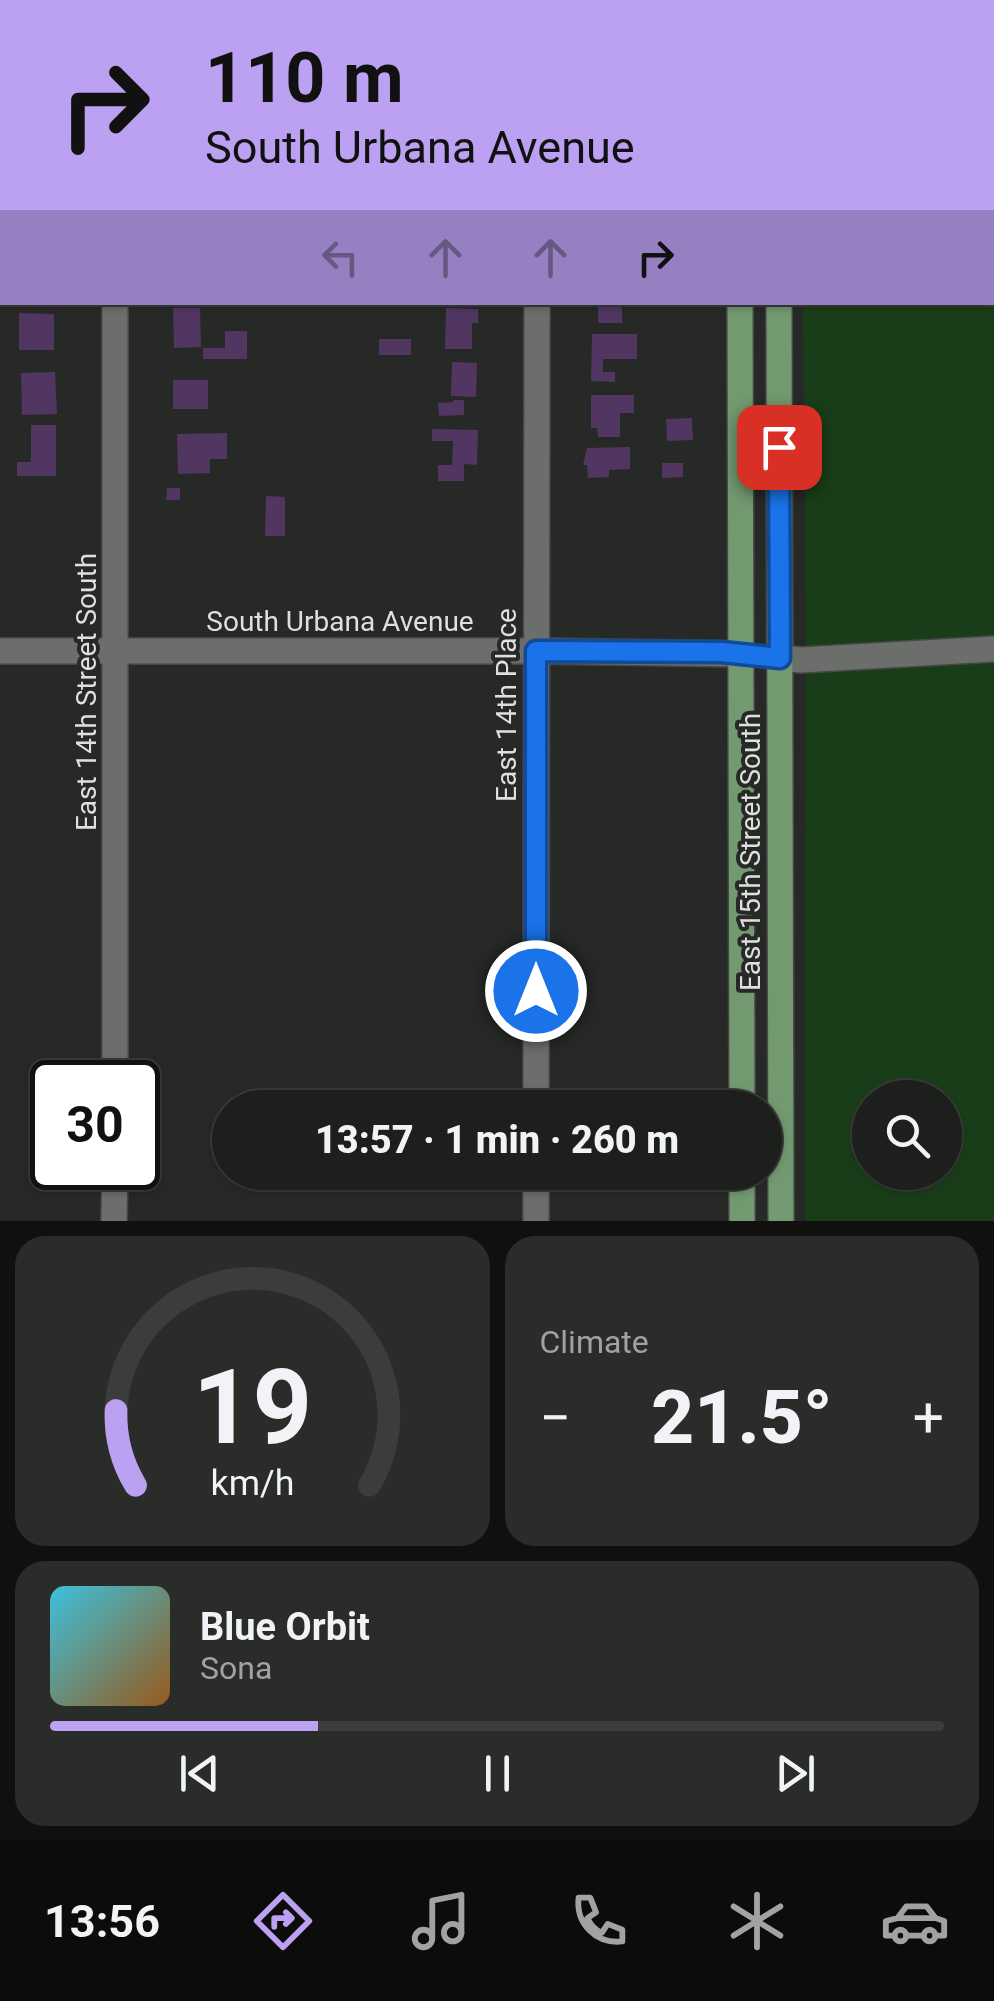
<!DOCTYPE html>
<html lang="en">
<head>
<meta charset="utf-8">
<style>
  :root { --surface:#1d1f1c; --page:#2a2c29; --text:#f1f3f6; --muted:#a0a2a3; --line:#3b3d3b; --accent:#bca0f2 }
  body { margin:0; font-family:Roboto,sans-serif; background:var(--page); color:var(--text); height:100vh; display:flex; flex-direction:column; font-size:38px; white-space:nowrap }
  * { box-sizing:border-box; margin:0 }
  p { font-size:32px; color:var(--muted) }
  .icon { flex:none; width:55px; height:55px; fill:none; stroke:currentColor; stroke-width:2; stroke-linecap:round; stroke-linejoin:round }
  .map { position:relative; height:1221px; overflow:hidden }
  .details { display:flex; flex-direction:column; gap:15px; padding:15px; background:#10110f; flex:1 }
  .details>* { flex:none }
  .guide { position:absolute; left:0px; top:0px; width:995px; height:305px; box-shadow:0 2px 8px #0004,0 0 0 2px var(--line); background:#bca0f2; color:#111; overflow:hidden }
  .tools { position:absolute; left:852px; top:1080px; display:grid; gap:20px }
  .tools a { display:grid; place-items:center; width:110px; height:110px; border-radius:50%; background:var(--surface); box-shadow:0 2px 8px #0004,0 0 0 2px var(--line); font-size:50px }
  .speed { position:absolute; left:30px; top:1060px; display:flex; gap:20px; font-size:50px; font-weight:700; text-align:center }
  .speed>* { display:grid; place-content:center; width:130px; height:130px; border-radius:50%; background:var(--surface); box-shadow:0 2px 8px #0004,0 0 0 2px var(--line); line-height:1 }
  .speed .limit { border:5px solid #111; border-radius:15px; background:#fff; color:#111 }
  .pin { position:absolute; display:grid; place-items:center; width:85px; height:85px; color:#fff; margin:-42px; border-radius:20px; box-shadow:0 5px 15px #0006 }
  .me { position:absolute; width:110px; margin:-55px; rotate:0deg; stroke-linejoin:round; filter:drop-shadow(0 0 8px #0008) }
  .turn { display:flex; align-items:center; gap:35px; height:210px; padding:0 40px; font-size:45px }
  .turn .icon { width:130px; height:130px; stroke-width:2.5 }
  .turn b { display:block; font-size:70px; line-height:85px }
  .lanes { display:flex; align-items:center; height:95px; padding:0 40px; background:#0003; justify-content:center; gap:50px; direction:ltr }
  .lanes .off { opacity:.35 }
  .big { font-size:75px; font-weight:800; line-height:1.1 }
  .details .tile { flex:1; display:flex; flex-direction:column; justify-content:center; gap:15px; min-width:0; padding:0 35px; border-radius:30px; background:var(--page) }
  .details .dial { align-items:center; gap:0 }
  .dial svg { height:260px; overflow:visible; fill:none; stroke:var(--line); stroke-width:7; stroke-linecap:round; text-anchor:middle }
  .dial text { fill:var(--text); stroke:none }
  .song { display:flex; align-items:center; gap:30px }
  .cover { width:120px; height:120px; border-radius:15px; background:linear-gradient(135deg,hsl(190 70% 55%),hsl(30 70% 35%)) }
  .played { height:10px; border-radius:5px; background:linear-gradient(90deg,var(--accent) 30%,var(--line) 30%) }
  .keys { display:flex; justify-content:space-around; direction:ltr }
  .heat { display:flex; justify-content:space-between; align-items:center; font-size:55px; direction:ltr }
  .details .tiles { flex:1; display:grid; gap:15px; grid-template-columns:1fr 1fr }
  .tile:last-child { grid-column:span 2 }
  .trip { position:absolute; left:212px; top:1090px; width:570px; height:100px; border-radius:50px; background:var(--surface); box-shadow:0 2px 8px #0004,0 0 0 2px var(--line); font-weight:800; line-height:100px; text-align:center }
  .dock { display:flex; height:160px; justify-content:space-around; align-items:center; background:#0c0c0b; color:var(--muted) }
  .dock .icon { width:70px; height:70px }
  .dock .current { color:var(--accent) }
  .dock b { font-size:45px; color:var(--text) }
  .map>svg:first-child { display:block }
</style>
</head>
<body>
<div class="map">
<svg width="994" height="1221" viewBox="0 0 994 1221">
  <rect width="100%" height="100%" fill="#272926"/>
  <path fill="#1a3d19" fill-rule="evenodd" d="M804,0H994V1221H805L806,622L803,303L992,302V2H804ZM870,1098H945V1172H870Z"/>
  <path fill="#503661" d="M598,302H622V323H598Z
    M173,308H200L201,347L174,348Z
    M446,308L478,309V323H472V349H445Z
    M19,313L54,314V350H19Z
    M225,331H247V359H203V348H225Z
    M592,334H637V359H603V372H615V382L591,381Z
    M379,339H411V355H379Z
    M452,362L477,363L476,397L451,396Z
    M55,372L57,414L22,415L21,373Z
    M173,380H208V409H173Z
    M591,395H634V413H620V437H598L597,428H591Z
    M453,400H464V415L439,416L438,403L453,402Z
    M692,418L693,440L667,441L666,419Z
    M31,425H56V476H17V462H31Z
    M432,429L478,430L477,465L464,464V481H438V465H452L453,441H432Z
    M227,433V459H210V473L178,474L177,434Z
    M630,447V469L609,470V477L588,478L587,465H583L587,448Z
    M662,463H683V477L662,478Z
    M167,488H180V500H166Z
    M266,496L285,497V536H265Z"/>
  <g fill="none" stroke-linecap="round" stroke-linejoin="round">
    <defs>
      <path id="minor" d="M114,0V2
        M0,16H2
        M0,651H536L740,654
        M780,658L801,660L994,649
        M115,1082V302
        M536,1108L537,302
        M114,1221L115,1168
        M536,1221V1172"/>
      <path id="major" d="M739,2V0
        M779,2V0
        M740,302L742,1108
        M779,302L781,1221
        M742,1172V1221"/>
    </defs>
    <use href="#minor" stroke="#454745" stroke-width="28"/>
    <use href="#major" stroke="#454745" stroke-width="28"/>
    <use href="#minor" stroke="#6b6e6b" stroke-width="25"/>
    <use href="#major" stroke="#729970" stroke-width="25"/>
  </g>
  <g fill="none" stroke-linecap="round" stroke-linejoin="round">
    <defs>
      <path id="route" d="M536,991V651L722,652L780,658L779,447"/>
    </defs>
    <use href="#route" stroke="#114b97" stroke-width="25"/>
    <use href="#route" stroke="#1a73e8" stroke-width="18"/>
  </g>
  <g text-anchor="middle" stroke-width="8" stroke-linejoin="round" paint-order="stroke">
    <g font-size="28" fill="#dedfde" stroke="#272926">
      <text x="340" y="631">South Urbana Avenue</text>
      <text transform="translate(86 692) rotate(-90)" y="10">East 14th Street South</text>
      <text transform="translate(506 705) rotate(-90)" y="10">East 14th Place</text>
      <text transform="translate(750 852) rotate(-90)" y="10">East 15th Street South</text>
    </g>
  </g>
</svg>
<div class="tools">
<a><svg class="icon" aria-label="search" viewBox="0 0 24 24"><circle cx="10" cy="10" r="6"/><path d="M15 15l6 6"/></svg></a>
</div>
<div class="speed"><div class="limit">30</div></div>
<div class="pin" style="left:779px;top:447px;background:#d93025"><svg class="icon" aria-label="arrive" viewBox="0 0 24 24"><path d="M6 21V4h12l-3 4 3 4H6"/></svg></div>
<svg class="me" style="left:536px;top:991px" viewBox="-20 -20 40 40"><circle r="17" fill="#1a73e8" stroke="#fff" stroke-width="3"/><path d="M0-11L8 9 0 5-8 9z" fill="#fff"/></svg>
<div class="trip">13:57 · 1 min · 260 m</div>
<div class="guide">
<div class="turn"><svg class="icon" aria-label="right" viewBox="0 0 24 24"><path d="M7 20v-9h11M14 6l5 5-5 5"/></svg><div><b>110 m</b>South Urbana Avenue</div></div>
<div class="lanes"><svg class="icon off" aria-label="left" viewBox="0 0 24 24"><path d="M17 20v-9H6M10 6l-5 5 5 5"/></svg><svg class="icon off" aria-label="ahead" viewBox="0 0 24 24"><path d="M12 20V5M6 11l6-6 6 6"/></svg><svg class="icon off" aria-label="ahead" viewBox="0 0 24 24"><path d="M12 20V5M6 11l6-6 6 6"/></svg><svg class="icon" aria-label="right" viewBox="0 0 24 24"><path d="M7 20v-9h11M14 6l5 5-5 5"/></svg></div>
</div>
</div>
<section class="details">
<div class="tiles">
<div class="tile dial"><svg viewBox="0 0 100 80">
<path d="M14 69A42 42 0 1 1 86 69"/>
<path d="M14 69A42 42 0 0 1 8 46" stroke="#bca0f2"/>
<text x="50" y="56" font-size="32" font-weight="700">19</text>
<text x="50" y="72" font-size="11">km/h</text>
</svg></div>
<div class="tile"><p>Climate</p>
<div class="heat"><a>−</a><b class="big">21.5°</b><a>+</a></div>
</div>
<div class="tile">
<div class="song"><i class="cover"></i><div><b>Blue Orbit</b><p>Sona</p></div></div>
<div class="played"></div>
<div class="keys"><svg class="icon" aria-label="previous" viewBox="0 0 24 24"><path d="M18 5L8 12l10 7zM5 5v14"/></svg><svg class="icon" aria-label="pause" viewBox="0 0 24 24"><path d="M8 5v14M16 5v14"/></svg><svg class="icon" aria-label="next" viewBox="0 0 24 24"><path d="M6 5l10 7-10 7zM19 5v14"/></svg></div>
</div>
</div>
</section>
<nav class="dock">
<b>13:56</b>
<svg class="icon current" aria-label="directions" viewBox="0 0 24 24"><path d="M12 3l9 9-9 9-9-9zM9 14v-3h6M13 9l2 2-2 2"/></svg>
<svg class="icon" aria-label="music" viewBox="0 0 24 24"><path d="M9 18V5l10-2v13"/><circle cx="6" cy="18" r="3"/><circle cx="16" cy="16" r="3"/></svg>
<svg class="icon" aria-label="phone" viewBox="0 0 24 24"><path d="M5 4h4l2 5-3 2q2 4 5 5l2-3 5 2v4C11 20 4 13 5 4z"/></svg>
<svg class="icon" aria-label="climate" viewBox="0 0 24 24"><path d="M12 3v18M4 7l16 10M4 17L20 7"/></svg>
<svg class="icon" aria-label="car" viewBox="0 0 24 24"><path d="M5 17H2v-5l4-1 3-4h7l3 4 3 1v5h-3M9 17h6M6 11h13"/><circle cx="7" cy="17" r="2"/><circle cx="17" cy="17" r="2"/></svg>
</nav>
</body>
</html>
